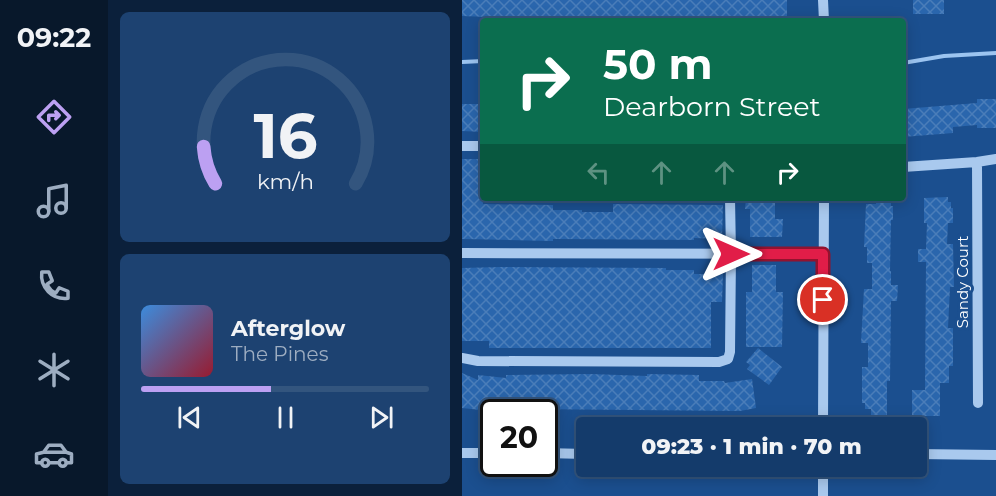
<!DOCTYPE html>
<html lang="en">
<head>
<meta charset="utf-8">
<style>
  :root { --surface:#143b6b; --page:#1d4271; --text:#f1f3f6; --muted:#9dadc1; --line:#33557e; --accent:#bca0f2 }
  body { margin:0; font-family:Montserrat,sans-serif; background:var(--page); color:var(--text); height:100vh; display:flex; flex-direction:column; font-size:22px; white-space:nowrap }
  * { box-sizing:border-box; margin:0 }
  p { font-size:20px; color:var(--muted) }
  .icon { flex:none; width:33px; height:33px; fill:none; stroke:currentColor; stroke-width:2; stroke-linecap:round; stroke-linejoin:round }
  .map { position:relative; flex:1; overflow:hidden }
  .side { display:flex; flex-direction:column; gap:12px; padding:12px; background:#0b203b; width:354px }
  .side>* { flex:none }
  .hud { position:absolute; left:18px; top:18px; width:426px; height:183px; border-radius:6px; box-shadow:0 3px 15px #0003,0 0 0 2px var(--line); background:#0b6e4f; color:#fff; overflow:hidden }
  .speed { position:absolute; left:18px; top:399px; display:flex; gap:12px; font-size:30px; font-weight:700; text-align:center }
  .speed>* { display:grid; place-content:center; width:78px; height:78px; border-radius:50%; background:var(--surface); box-shadow:0 3px 15px #0003,0 0 0 2px var(--line); line-height:1 }
  .speed .limit { border:3px solid #111; border-radius:9px; background:#fff; color:#111 }
  .pin { position:absolute; display:grid; place-items:center; width:51px; height:51px; color:#fff; margin:-26px; border:3px solid #fff; border-radius:50%; box-shadow:0 2px 6px #0007 }
  .me { position:absolute; width:66px; margin:-33px; rotate:90deg; stroke-linejoin:round; filter:drop-shadow(0 0 4px #0008) }
  .turn { display:flex; align-items:center; gap:21px; height:126px; padding:0 24px; font-size:27px }
  .turn .icon { width:78px; height:78px; stroke-width:2.5 }
  .turn b { display:block; font-size:42px; line-height:51px }
  .lanes { display:flex; align-items:center; height:57px; padding:0 24px; background:#0003; justify-content:center; gap:30px; direction:ltr }
  .lanes .off { opacity:.35 }
  .side .widget { flex:1; display:flex; flex-direction:column; justify-content:center; gap:9px; min-width:0; padding:0 21px; border-radius:9px; background:var(--page) }
  .side .dial { align-items:center; gap:0 }
  .dial svg { height:156px; overflow:visible; fill:none; stroke:var(--line); stroke-width:7; stroke-linecap:round; text-anchor:middle }
  .dial text { fill:var(--text); stroke:none }
  .song { display:flex; align-items:center; gap:18px }
  .cover { width:72px; height:72px; border-radius:9px; background:linear-gradient(135deg,hsl(210 70% 55%),hsl(350 70% 35%)) }
  .played { height:6px; border-radius:3px; background:linear-gradient(90deg,var(--accent) 45%,var(--line) 45%) }
  .keys { display:flex; justify-content:space-around; direction:ltr }
  .trip { position:absolute; left:114px; top:417px; width:351px; height:60px; border-radius:6px; background:var(--surface); box-shadow:0 3px 15px #0003,0 0 0 2px var(--line); font-weight:800; line-height:60px; text-align:center }
  main { display:flex; flex:1; min-height:0 }
  .menu { display:flex; flex-direction:column; width:108px; justify-content:space-around; align-items:center; background:#08182b; color:var(--muted) }
  .menu .icon { width:42px; height:42px }
  .menu .active { color:var(--accent) }
  .menu b { font-size:27px; color:var(--text) }
  .map>svg:first-child { display:block }
</style>
</head>
<body>
<main>
<nav class="menu">
<b>09:22</b>
<svg class="icon active" aria-label="directions" viewBox="0 0 24 24"><path d="M12 3l9 9-9 9-9-9zM9 14v-3h6M13 9l2 2-2 2"/></svg>
<svg class="icon" aria-label="music" viewBox="0 0 24 24"><path d="M9 18V5l10-2v13"/><circle cx="6" cy="18" r="3"/><circle cx="16" cy="16" r="3"/></svg>
<svg class="icon" aria-label="phone" viewBox="0 0 24 24"><path d="M5 4h4l2 5-3 2q2 4 5 5l2-3 5 2v4C11 20 4 13 5 4z"/></svg>
<svg class="icon" aria-label="climate" viewBox="0 0 24 24"><path d="M12 3v18M4 7l16 10M4 17L20 7"/></svg>
<svg class="icon" aria-label="car" viewBox="0 0 24 24"><path d="M5 17H2v-5l4-1 3-4h7l3 4 3 1v5h-3M9 17h6M6 11h13"/><circle cx="7" cy="17" r="2"/><circle cx="17" cy="17" r="2"/></svg>
</nav>
<section class="side">
<div class="widget dial"><svg viewBox="0 0 100 80">
<path d="M14 69A42 42 0 1 1 86 69"/>
<path d="M14 69A42 42 0 0 1 8 50" stroke="#bca0f2"/>
<text x="50" y="56" font-size="32" font-weight="700">16</text>
<text x="50" y="72" font-size="11">km/h</text>
</svg></div>
<div class="widget">
<div class="song"><i class="cover"></i><div><b>Afterglow</b><p>The Pines</p></div></div>
<div class="played"></div>
<div class="keys"><svg class="icon" aria-label="previous" viewBox="0 0 24 24"><path d="M18 5L8 12l10 7zM5 5v14"/></svg><svg class="icon" aria-label="pause" viewBox="0 0 24 24"><path d="M8 5v14M16 5v14"/></svg><svg class="icon" aria-label="next" viewBox="0 0 24 24"><path d="M6 5l10 7-10 7zM19 5v14"/></svg></div>
</div>
</section>
<div class="map">
<svg width="534" height="496" viewBox="0 0 534 496">
  <defs>
    <pattern id="building-cross-hatch" width="8" height="8" patternUnits="userSpaceOnUse" patternTransform="scale(1.5)"><rect width="8" height="8" fill="#2a66ad"/><path d="M0 0l8 8M0 8l8-8" fill="none" stroke="#4a7db9"/></pattern>
  </defs>
  <rect width="100%" height="100%" fill="#1b4f8f"/>
  <g fill="none" stroke-linecap="round" stroke-linejoin="round">
    <path stroke="#9cc4f0" stroke-width="4" d="M0,62L21,61
      M441,63L482,56L534,53"/>
  </g>
  <path fill="url(#building-cross-hatch)" d="M0,0H325V16H277V21H261V18H246V17L160,18L55,17V21H25V17L0,16Z
    M451,0H482V14H451Z
    M515,99H534V128H515V125L491,127V133L441,137V109L515,103Z
    M0,104H21V132L0,131Z
    M0,159H21V204L91,205V210H120V212H151V204L261,205L260,239L232,238V240L91,239V241L0,239Z
    M486,197V202H489V208H491V223H486L485,244H491L492,287H488L486,328H491V366H487V383H478V416H450V390H463L464,262H456V249H464L465,223H462V198Z
    M284,198H313V219H321L320,237H288V209H283Z
    M414,198H429V206H431V220H429L428,271H429V285H436L435,301H429L428,381H425V416H409V409H403V403H400V367H406V343H399L402,289H410V263H405V247H402L404,204H414Z
    M290,265H314V292H321L320,347H284V292H290Z
    M38,267L204,268V270H232V274H261L260,302H249V348H27V341H0V268Z
    M296,348L320,367L307,385L285,369L288,365L284,362Z
    M0,373L16,380V375L44,378V375L129,374L185,376V374L237,375V381H262L263,383L290,379L294,408L278,411L64,409L38,410V412L0,408Z"/>
  <g fill="none" stroke-linecap="round" stroke-linejoin="round">
    <path stroke="#a9c9ee" stroke-width="10" d="M361,0L362,21
      M0,146H21
      M515,162L516,403
      M441,167L515,162L534,159
      M0,253L361,254
      M0,358L16,361L257,362L266,359L268,352L269,254L268,198
      M361,428L362,198
      M0,453H32
      M82,453L124,454
      M454,454L534,455
      M361,496V466"/>
  </g>
  <g fill="none" stroke-linecap="round" stroke-linejoin="round">
    <defs>
      <path id="route" d="M269,254H361V300"/>
    </defs>
    <use href="#route" stroke="#92132f" stroke-width="15"/>
    <use href="#route" stroke="#e11d48" stroke-width="10"/>
  </g>
  <g text-anchor="middle" stroke-width="6" stroke-linejoin="round" paint-order="stroke">
    <g font-size="15" fill="#fff" stroke="#1b4f8f">
      <text transform="translate(501 282) rotate(-90)" y="5">Sandy Court</text>
    </g>
  </g>
</svg>
<div class="speed"><div class="limit">20</div></div>
<div class="pin" style="left:361px;top:300px;background:#d93025"><svg class="icon" aria-label="arrive" viewBox="0 0 24 24"><path d="M6 21V4h12l-3 4 3 4H6"/></svg></div>
<svg class="me" style="left:269px;top:254px" viewBox="-20 -20 40 40"><path d="M0-17L14 15 0 8-14 15z" fill="#e11d48" stroke="#fff" stroke-width="4"/></svg>
<div class="trip">09:23 · 1 min · 70 m</div>
<div class="hud">
<div class="turn"><svg class="icon" aria-label="right" viewBox="0 0 24 24"><path d="M7 20v-9h11M14 6l5 5-5 5"/></svg><div><b>50 m</b>Dearborn Street</div></div>
<div class="lanes"><svg class="icon off" aria-label="left" viewBox="0 0 24 24"><path d="M17 20v-9H6M10 6l-5 5 5 5"/></svg><svg class="icon off" aria-label="ahead" viewBox="0 0 24 24"><path d="M12 20V5M6 11l6-6 6 6"/></svg><svg class="icon off" aria-label="ahead" viewBox="0 0 24 24"><path d="M12 20V5M6 11l6-6 6 6"/></svg><svg class="icon" aria-label="right" viewBox="0 0 24 24"><path d="M7 20v-9h11M14 6l5 5-5 5"/></svg></div>
</div>
</div>
</main>
</body>
</html>
